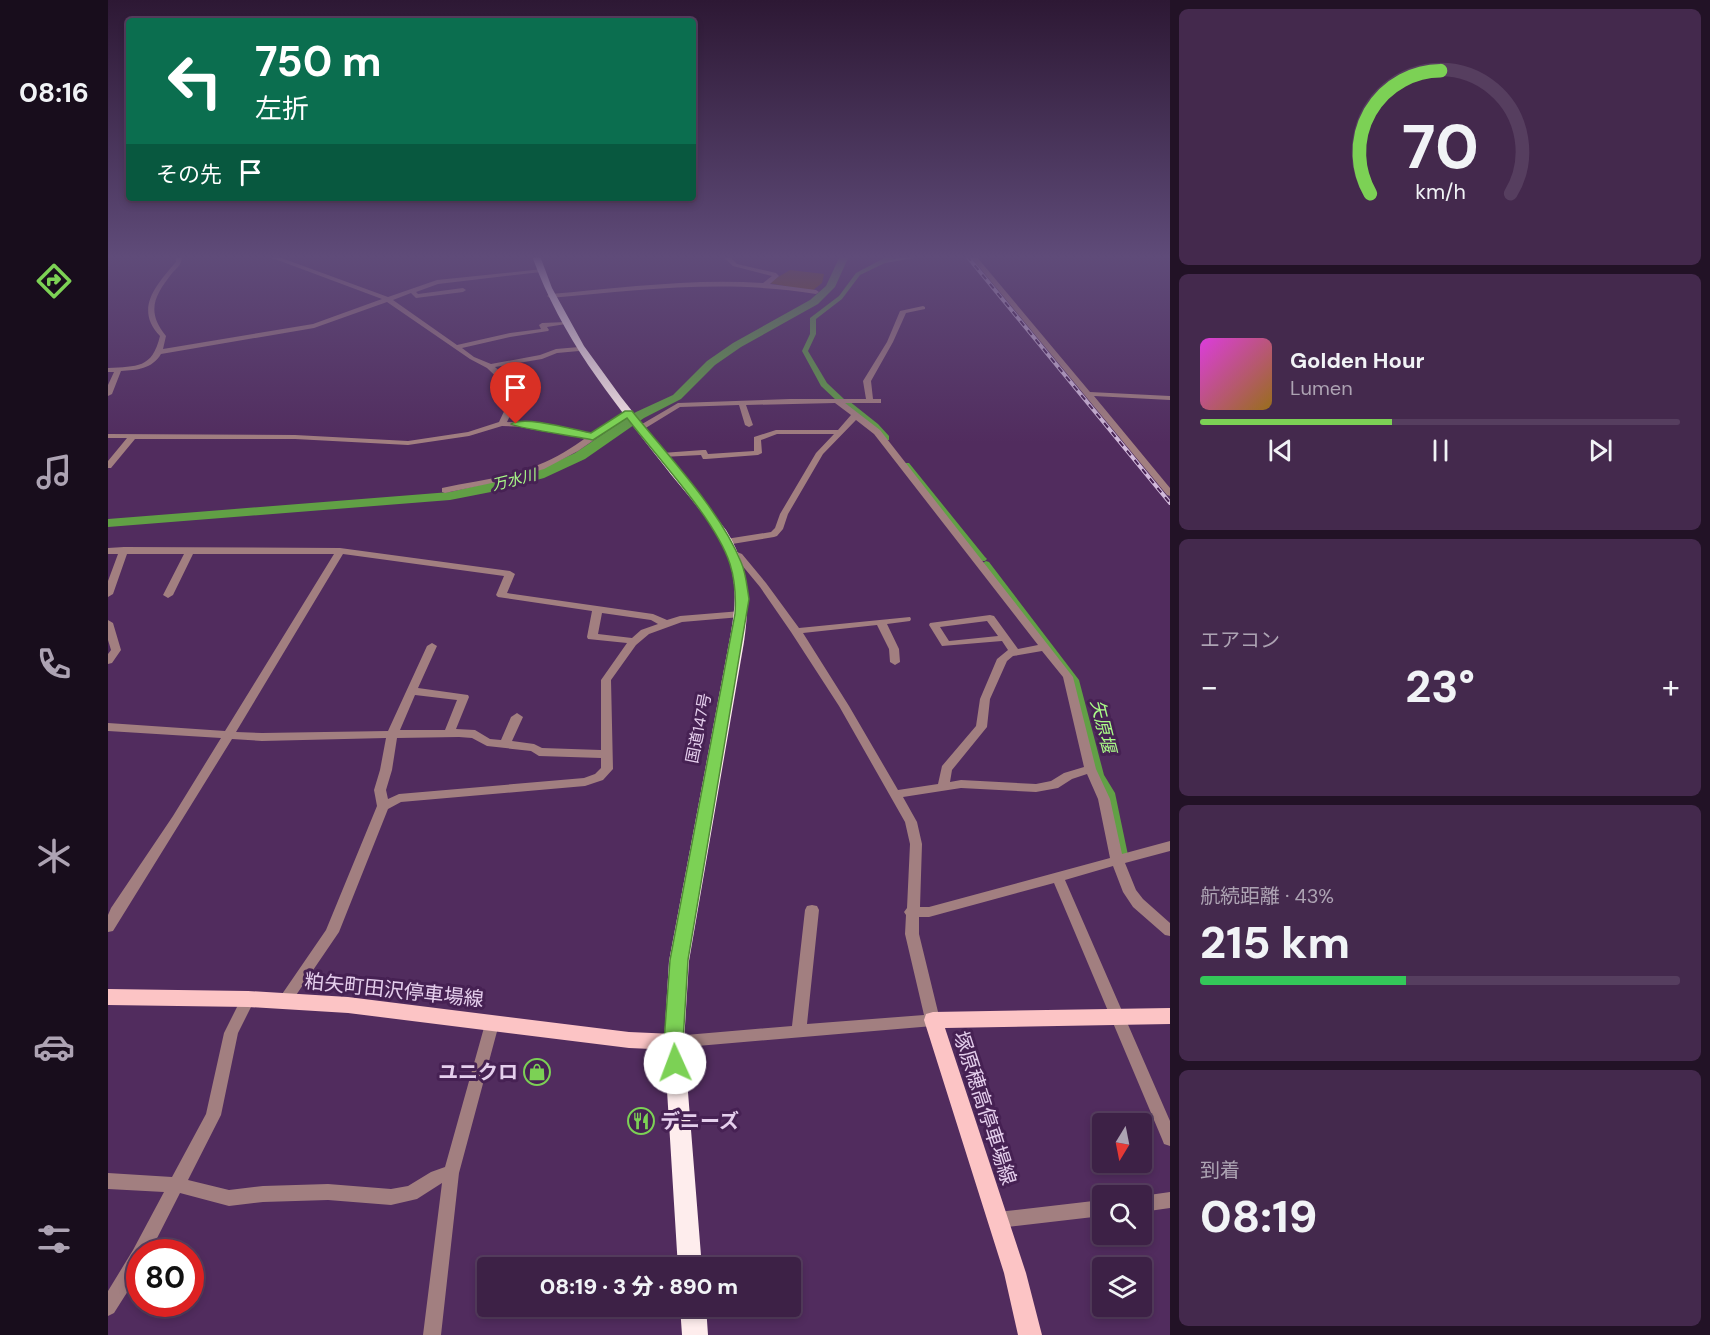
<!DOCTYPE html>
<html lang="ja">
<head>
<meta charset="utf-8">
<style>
  :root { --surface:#3d2146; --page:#44294d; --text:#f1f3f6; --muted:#ada3b3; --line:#563e5f; --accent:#7cd155 }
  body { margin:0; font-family:"DM Sans","Noto Sans JP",sans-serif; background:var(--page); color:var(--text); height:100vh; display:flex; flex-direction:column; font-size:22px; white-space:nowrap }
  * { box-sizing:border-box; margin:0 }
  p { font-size:20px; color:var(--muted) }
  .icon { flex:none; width:33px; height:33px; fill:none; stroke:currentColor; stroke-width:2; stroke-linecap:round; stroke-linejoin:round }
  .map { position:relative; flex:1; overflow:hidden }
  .panel { display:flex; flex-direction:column; gap:9px; padding:9px; background:#221226; width:540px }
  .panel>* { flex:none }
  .guide { position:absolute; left:18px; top:18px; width:570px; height:183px; border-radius:6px; box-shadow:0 3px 9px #0003,0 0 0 2px var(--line); background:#0b6e4f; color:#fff; overflow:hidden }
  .needle { width:39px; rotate:190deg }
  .fabs { position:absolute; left:984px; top:1113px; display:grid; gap:12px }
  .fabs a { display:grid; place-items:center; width:60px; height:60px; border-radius:6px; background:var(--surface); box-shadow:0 3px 9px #0003,0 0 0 2px var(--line); font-size:30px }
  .speed { position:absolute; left:18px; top:1239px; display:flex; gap:12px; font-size:30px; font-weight:700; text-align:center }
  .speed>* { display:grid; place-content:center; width:78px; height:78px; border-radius:50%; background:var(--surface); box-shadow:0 3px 9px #0003,0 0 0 2px var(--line); line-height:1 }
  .speed .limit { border:9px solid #d22; background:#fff; color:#111 }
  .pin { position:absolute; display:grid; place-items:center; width:51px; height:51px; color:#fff; margin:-62px -26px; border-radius:50% 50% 50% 0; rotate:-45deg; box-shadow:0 0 6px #0007 }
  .pin .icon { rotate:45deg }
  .me { position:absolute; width:66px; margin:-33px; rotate:358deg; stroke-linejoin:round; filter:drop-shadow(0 0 4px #0008) }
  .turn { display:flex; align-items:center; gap:21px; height:126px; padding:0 30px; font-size:27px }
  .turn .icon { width:78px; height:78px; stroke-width:2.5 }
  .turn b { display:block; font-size:42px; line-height:51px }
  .then { display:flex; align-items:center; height:57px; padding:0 30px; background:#0003; gap:12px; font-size:22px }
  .big { font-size:45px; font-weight:800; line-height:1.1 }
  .panel .widget { flex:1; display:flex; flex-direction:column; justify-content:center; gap:9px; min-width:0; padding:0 21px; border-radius:9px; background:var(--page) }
  .panel .dial { align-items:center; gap:0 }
  .dial svg { height:156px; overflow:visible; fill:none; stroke:var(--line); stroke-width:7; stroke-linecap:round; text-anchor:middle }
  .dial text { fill:var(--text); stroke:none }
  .song { display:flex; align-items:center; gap:18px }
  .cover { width:72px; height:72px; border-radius:9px; background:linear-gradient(135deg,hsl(300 70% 55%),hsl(40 70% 35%)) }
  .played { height:6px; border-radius:3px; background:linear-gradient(90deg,var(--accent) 40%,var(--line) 40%) }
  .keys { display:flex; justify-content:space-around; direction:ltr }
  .heat { display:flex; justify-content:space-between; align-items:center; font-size:33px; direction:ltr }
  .charge { height:9px; border-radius:4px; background:linear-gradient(90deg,#34c759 43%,var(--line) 0) }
  .trip { position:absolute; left:369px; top:1257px; width:324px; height:60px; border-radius:6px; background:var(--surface); box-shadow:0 3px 9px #0003,0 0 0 2px var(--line); font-weight:800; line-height:60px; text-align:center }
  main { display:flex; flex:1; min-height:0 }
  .menu { display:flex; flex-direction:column; width:108px; justify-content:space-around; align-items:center; background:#180d1c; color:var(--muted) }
  .menu .icon { width:42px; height:42px }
  .menu .active { color:var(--accent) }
  .menu b { font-size:27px; color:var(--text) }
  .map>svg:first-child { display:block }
</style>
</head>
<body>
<main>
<nav class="menu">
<b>08:16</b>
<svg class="icon active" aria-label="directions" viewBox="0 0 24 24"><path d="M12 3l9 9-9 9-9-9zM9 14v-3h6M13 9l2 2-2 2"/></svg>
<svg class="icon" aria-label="music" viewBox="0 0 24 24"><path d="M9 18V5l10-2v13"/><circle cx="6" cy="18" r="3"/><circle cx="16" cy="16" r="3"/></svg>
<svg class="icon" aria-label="phone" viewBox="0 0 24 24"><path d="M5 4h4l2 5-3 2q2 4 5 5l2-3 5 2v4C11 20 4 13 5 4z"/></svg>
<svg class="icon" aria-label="climate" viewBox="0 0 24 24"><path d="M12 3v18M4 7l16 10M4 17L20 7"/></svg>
<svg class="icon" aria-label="car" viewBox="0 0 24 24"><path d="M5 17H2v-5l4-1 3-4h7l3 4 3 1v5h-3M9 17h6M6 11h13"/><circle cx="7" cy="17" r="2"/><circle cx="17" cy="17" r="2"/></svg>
<svg class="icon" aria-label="filters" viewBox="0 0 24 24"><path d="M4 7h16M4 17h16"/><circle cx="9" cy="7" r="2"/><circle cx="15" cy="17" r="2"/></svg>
</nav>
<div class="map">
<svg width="1062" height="1335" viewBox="0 0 1062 1335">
  <rect width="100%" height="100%" fill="#512c5e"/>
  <path fill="#765004" d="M682,270L716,274L714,283L704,291L660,283Z"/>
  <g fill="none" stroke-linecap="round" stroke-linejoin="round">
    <path stroke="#89ae77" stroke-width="2" d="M776,262L812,256"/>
    <path fill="#61a045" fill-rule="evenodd" d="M780,256H786L783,260L752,275L734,299L708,319V334L700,351L719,383L736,399L729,401L713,386L694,351L702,334V318L731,296L748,273Z
      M735,401H741L770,424L781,436V440H775L764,428L735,405Z
      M795,463H801L877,557L879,559L877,561H871L795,467Z
      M878,561L881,562L971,680L996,775L1007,793L1020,855L1018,858L1014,860L1010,858L1008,855L995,793L984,775L961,680L914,616L873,564Z"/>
    <path fill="#61a045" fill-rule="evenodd" d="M732,256H741L727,287L710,304L633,347L607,365L573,399L536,418L477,459L436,478L388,491L342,500L0,527V519L342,492L426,472L467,453L528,412L565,395L599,361L625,343L702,300L718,286Z"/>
    <path fill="#a27f80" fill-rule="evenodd" d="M68,256H74C74,264 70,267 65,272C46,296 38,311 58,336L55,349L205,324L274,299L159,256H168L280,297L329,280L435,269L436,270L433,272L330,284L308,292L310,294L355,288L358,290L355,292L308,298L303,293L285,300L349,345L402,333L433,329L431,325L434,323L458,322V324L439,327L441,330L440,331L402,337L354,348L366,357L383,364L432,355L448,349L471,347L474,349L471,351L449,353L434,359L387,367L404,383L408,403L399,422L423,423L485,434L518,411L525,413L470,451L436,469L398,480L337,493L334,492V488C366,481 399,478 430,465C448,458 464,448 479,437L423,427L394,426L361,436L300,445L187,439H27L3,468H0V461L19,438H0V434L187,435L300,441L360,432L391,422L400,403L396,384L379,368L362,359L279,302L206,328L53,354C44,369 29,370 13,371L4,394L0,396V385L6,372H0V368C29,366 44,369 52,336C26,309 48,285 68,262Z
      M614,256H621L629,264L668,273L671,276L662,284L708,290L711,292L708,294C616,279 534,290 442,298L439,296L442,294C513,288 584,278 655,283L664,276L625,266Z
      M862,256H868L982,392L1062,396V400L986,396L1062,488V496L1059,495Z
      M815,306L817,307V309L798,313L785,342L763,381L765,399H773V403H737L772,430L965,677L988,769L1002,799L1014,854L1062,841V851L1017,863L1028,890L1035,899L1062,923V936L1057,935L1025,907L1015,892L1005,866L957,880L1062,1121V1146L1056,1144L1054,1139L946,883L821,917H811V934L832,1020L830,1024L825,1026L566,1048L561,1046L559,1042L561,1038L566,1036L684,1026L697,910L699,906L704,905L709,906L711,910L699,1024L816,1015L797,934L798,915L796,912L799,908L802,844L797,822L731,706L683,632L652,587L628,558L619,553L624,550L634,554L658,583L691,628L802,617L803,619L802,621L779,624L791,649L792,662L787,665L782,662L781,649L769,625L695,633L741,706L790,790L830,784L834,766L868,726L872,699L889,659L900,650L894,641L834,646L821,625L822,623L882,615L886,616L910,649L930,645L766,434L748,420L715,454L680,514L675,529L669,536L666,537L618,545L613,542L618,539L663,532L667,528L672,514L708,453L726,434H669L653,440L654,453L650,455L598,459H595L593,455L554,457L550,455L554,453L595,450H598L600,454L646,451V437L668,430H730L743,415L727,403L638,405L645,425L641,427L637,425L631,405L572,407L536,429H533L529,427L570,403L682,399H758L755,381L779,342L792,311ZM879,621L890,636L841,641L832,627ZM934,651L955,677L976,767L956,773L943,781L928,784L853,780L842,782L844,770L879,727L882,699L899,661L905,656ZM979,774L990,799L1002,858L821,907H812L814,844L809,822L795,797L853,788L928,792L950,788L964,779Z
      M16,547L232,548L402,571L407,574L399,593L545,614L559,620L572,616L633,611L638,614L633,617L574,622L541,634L528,645L503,680L505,769L495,780L477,786L293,802L280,809L231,932L182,1004L177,1006L172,1004L170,1000L218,930L269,806L266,790L272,770L278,738L154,741L124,739L5,931L0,932V915L3,908L65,816L113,738L0,731V723L117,731L226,554H85L65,595L60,598L55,595L76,554H19L5,594L0,597V581L10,554H0V548ZM235,554L396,576L388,595L390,597L484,611L479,637L480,639L519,643L493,680V750L434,748L426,744L404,741L415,717L409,713L403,717L393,740L382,739L367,730L348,729L361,697L360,695L310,688L329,646L324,643L319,646L280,731L154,733L128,732ZM494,613L543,620L550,624L533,630L524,638L490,634ZM307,695L349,700L337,730H292ZM351,737L364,738L379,746L423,751L431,756L493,758V768L487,774L476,778L291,794L280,799L278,790L284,770L289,738Z
      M0,620L5,623L13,650L4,663L0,664V654L3,650L0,640Z
      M140,993L145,995L147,999L130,1033L113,1115L80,1180L121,1190L155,1186L220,1184L283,1189L300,1186L323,1172L337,1167L377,1024L379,1020L384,1018L389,1020L391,1024L351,1173L333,1335H315L334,1183L309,1199L283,1205L220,1200L155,1202L121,1206L72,1193L42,1252H32V1272L6,1313L0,1316V1291L25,1250L56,1192L0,1189V1173L64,1177L98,1114L116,1033L135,995Z
      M1062,1192V1208L1034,1212V1196Z
      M994,1200V1216L890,1228L884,1226L882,1220L884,1214L890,1212Z"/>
    <path fill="#fcc4c5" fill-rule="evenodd" d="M0,989L140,991L240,997L521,1032L566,1034L573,1036L575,1042L573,1048L566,1050L521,1048L240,1013L140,1007L0,1005Z
      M1062,1008V1024L837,1028L918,1273L934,1335H910L896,1273L816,1020L818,1014L825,1012Z"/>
    <path fill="#feeded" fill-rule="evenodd" d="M424,256H432L444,288L476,346L513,397L618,530C641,567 642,600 636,642L581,961L576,1042L594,1268H570L556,1042L561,961L623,632C627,609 629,587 622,564C610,525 578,495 554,463C501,395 454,339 424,256Z
      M572,1306H598L600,1335H574Z"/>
    <defs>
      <path id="rail" d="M859,256L1062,503"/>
    </defs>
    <use href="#rail" stroke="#d2badb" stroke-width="4"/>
    <use href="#rail" stroke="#462153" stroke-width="2" stroke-dasharray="6" stroke-linecap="butt"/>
  </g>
  <linearGradient id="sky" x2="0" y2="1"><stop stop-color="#2d1834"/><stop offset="0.58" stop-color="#5f4b79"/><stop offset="1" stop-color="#5f4b79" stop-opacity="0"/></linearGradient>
  <rect width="1062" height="443" fill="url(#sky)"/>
  <path fill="#7cd155" stroke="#518837" stroke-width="1.5" d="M517,411H524C560,456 612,510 633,562C638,573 639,587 641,599L580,960L575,1042L577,1063L574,1069L567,1071L560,1069L558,1063L556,1042L562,960L627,614C628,598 627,580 622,564C608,520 549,457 519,418L485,440C473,437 408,428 403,424C416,415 467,430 483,433Z"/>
  <defs>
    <symbol id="shop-ring" viewBox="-11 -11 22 22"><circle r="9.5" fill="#462153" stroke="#7cd155" stroke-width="1.5"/><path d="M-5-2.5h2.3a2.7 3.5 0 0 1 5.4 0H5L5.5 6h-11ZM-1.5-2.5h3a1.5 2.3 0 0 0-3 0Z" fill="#7cd155"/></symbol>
    <symbol id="restaurant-ring" viewBox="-11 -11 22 22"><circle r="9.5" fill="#462153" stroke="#7cd155" stroke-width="1.5"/><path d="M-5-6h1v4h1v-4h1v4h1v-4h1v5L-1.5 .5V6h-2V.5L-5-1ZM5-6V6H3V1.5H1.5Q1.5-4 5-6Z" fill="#7cd155"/></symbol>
  </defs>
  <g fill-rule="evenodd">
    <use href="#shop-ring" x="414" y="1057" width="30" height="30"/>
    <use href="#restaurant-ring" x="518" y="1106" width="30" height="30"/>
  </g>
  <g text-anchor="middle" stroke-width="6" stroke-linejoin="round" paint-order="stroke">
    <g font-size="15" font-style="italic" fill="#aafc88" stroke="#462153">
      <text transform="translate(406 480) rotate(-14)" y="5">万水川</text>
    </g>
    <g font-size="16" fill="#e5cfed" stroke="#462153">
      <text transform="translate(590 728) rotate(-79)" y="6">国道147号</text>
    </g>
    <g font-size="18" font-style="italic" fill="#aafc88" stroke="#462153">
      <text transform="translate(995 726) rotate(76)" y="6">矢原堰</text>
    </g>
    <g font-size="20" fill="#e5cfed" stroke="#462153">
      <text transform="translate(286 990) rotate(6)" y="7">粕矢町田沢停車場線</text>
      <text transform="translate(877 1108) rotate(72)" y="7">塚原穂高停車場線</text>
    </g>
    <g font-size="20" font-weight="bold" fill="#e5cfed" stroke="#462153" text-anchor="end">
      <text x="410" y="1079">ユニクロ</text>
      <text x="552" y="1128" text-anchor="start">デニーズ</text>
    </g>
  </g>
</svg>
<div class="fabs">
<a><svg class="needle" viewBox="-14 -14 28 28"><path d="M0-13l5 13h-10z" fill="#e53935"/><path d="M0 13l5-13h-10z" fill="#ada3b3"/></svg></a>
<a><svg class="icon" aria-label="search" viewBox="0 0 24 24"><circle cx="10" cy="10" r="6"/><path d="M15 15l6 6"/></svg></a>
<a><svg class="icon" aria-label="layers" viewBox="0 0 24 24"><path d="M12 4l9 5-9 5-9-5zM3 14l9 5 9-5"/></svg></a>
</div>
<div class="speed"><div class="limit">80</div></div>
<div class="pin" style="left:408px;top:424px;background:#d93025"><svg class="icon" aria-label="arrive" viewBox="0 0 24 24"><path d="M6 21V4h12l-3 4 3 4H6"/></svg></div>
<svg class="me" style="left:567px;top:1063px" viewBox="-20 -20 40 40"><circle r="19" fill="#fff"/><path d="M0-13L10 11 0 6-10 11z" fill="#7cd155"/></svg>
<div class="trip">08:19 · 3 分 · 890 m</div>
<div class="guide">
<div class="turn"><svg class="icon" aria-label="left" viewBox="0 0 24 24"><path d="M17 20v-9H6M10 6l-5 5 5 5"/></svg><div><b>750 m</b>左折</div></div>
<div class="then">その先<svg class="icon" aria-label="arrive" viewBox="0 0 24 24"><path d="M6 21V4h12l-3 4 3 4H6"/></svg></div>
</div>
</div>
<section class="panel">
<div class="widget dial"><svg viewBox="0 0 100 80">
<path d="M14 69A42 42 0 1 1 86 69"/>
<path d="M14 69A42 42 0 0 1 50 6" stroke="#7cd155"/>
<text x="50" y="56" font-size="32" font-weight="700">70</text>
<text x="50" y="72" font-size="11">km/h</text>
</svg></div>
<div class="widget">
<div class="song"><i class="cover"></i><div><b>Golden Hour</b><p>Lumen</p></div></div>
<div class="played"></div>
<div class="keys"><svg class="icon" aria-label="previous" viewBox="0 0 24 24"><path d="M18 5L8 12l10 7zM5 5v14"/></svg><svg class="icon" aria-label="pause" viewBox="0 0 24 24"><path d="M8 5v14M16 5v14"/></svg><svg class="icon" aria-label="next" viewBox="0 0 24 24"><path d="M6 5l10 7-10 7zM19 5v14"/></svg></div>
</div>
<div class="widget"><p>エアコン</p>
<div class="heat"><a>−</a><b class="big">23°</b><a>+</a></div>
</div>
<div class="widget"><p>航続距離 · 43%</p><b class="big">215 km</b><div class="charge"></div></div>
<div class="widget"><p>到着</p><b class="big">08:19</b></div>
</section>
</main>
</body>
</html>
